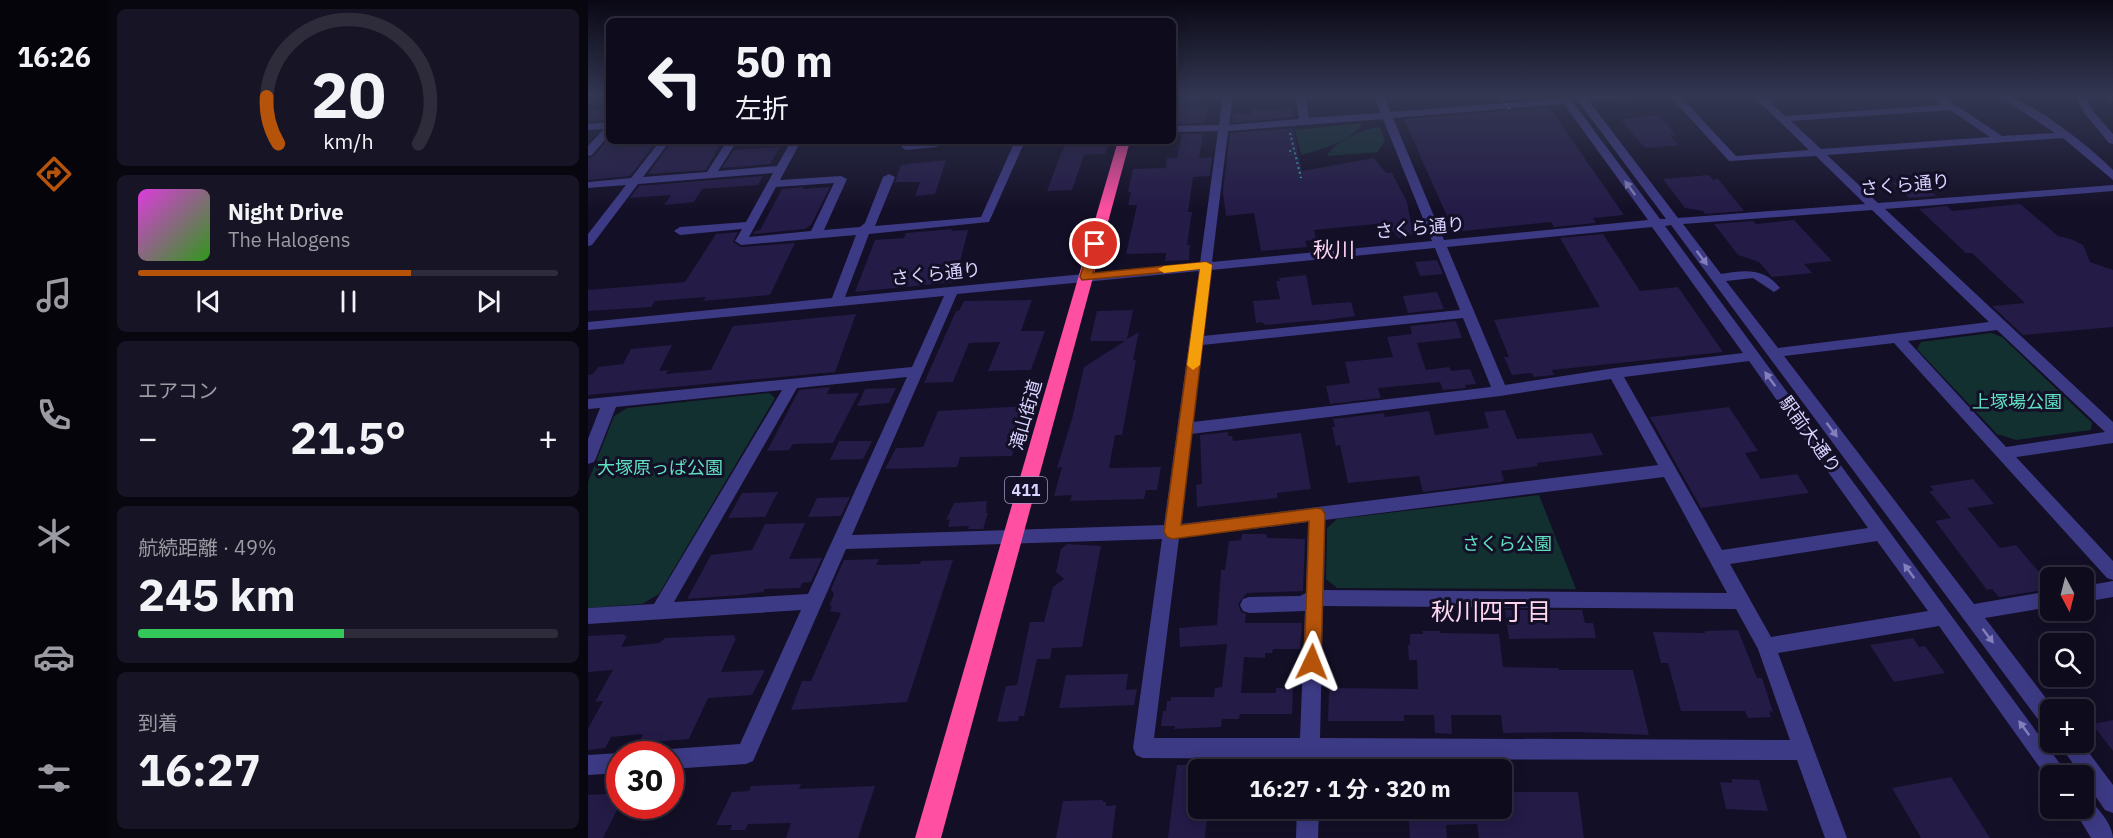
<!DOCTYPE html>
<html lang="ja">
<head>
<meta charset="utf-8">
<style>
  :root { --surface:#0e0b1c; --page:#171425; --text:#f1f3f6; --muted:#9b9ba3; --line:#2e2b3b; --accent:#b45309 }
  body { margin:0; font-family:"IBM Plex Sans","Noto Sans JP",sans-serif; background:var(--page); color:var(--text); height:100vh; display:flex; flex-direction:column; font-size:22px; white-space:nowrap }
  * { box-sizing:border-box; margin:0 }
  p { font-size:20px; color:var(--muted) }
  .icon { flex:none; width:33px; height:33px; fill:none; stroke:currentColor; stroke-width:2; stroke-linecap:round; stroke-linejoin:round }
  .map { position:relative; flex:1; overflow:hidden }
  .side { display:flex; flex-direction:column; gap:9px; padding:9px; background:#08060f; width:480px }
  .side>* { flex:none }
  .hud { position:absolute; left:18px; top:18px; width:570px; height:126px; border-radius:9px; box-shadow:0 3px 15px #0003,0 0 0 2px var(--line); background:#0e0b1c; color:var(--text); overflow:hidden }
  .needle { width:39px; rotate:173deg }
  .controls { position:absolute; left:1452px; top:567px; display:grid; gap:12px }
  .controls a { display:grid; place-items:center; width:54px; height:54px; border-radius:9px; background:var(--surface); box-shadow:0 3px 15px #0003,0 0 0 2px var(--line); font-size:30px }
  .speed { position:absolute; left:18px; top:741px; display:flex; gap:12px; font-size:30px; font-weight:700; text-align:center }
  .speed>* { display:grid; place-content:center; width:78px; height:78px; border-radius:50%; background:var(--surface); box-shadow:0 3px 15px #0003,0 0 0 2px var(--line); line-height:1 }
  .speed .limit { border:9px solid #d22; background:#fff; color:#111 }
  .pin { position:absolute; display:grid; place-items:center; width:51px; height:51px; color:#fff; margin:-26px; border:3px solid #fff; border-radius:50%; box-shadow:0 2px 6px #0007 }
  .me { position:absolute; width:66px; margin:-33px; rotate:2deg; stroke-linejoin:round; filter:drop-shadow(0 0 4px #0008) }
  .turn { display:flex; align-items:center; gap:21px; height:126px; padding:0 30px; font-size:27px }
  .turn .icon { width:78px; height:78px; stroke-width:2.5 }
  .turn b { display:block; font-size:42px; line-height:51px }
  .big { font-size:45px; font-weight:700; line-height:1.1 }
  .side .card { flex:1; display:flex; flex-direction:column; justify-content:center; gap:9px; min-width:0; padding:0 21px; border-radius:9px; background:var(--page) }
  .side .dial { align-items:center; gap:0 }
  .dial svg { height:156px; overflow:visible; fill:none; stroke:var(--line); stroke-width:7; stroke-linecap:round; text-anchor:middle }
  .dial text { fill:var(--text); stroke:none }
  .song { display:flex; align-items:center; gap:18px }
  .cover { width:72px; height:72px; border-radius:9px; background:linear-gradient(135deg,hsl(300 70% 55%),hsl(110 70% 35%)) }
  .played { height:6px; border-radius:3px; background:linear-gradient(90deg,var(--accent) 65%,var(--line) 65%) }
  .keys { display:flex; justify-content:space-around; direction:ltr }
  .heat { display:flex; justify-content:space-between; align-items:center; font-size:33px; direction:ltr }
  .charge { height:9px; border-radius:4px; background:linear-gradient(90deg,#34c759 49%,var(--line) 0) }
  .trip { position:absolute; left:600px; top:759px; width:324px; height:60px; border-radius:9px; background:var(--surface); box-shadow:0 3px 15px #0003,0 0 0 2px var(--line); font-weight:700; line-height:60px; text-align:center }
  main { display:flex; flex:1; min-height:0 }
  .tabs { display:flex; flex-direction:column; width:108px; justify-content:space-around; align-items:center; background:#06040b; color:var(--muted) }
  .tabs .icon { width:42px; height:42px }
  .tabs .current { color:var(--accent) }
  .tabs b { font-size:27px; color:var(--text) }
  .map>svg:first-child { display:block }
</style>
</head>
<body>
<main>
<nav class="tabs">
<b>16:26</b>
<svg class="icon current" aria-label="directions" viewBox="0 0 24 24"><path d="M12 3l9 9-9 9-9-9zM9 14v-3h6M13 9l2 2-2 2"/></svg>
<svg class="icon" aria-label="music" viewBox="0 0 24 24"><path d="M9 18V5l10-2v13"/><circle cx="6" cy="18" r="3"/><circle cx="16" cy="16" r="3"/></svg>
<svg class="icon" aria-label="phone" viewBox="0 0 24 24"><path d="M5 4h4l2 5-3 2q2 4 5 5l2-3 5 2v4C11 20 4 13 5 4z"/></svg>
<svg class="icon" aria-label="climate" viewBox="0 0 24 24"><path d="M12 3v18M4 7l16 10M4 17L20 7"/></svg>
<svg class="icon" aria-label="car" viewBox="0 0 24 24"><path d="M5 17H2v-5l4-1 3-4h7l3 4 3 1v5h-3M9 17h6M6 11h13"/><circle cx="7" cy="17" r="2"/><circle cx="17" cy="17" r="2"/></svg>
<svg class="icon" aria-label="filters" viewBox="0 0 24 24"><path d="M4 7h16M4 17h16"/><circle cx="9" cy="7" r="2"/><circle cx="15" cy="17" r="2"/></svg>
</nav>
<section class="side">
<div class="card dial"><svg viewBox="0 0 100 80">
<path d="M14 69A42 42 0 1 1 86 69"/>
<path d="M14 69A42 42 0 0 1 8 45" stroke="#b45309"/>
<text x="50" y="56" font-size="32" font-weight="700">20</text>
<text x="50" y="72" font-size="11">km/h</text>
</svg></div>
<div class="card">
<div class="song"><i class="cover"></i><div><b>Night Drive</b><p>The Halogens</p></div></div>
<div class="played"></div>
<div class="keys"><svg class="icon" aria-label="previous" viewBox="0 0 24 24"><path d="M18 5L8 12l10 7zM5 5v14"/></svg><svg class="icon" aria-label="pause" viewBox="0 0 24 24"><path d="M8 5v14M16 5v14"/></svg><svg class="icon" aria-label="next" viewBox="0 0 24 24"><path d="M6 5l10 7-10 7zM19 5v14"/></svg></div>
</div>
<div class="card"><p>エアコン</p>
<div class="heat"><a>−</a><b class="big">21.5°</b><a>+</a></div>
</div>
<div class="card"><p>航続距離 · 49%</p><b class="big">245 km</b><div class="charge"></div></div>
<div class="card"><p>到着</p><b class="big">16:27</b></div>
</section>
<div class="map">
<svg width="1525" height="838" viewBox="0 0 1525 838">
  <rect width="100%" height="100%" fill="#130f26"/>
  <path fill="#12302f" d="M775,123C762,142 734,149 713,155L707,130Z
    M792,127L797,140L790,152L739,156C745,142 777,128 792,127Z
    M1403,333L1414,337L1504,423L1503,430L1428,440L1409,434L1329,349L1333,342Z
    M181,393L187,398L71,594L54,604L0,608V482L26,416L39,408Z
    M951,495L988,589L749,588L738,579L739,528L749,519Z"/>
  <path fill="#241b47" d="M585,94H617L615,105H620L617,123L585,124Z
    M898,94H951L954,98L903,102Z
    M961,107L1036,215L1005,218L1008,223L966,227L963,222L866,232L816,119Z
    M21,109V116L17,120L0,122V111Z
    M705,109V117L644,123L645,114H664V110Z
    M1071,115L1088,135H1082L1091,145L1057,148L1032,119Z
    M705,128L714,171L786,158L798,173H804L819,202L825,234L811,238L798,223L726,230L728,240L717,241L719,247L673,251L666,213L638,216L635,192L642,133Z
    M594,134H615L611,158L624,157L622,176L605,177L600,212H604L599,245H602L601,260L577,261L578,253L538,254L549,205H540L543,192H540L545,169L578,168L579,158H589Z
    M19,141H69L42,176L0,180V158L6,156Z
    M84,141H134L118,170L60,174Z
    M478,141H521L517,154L496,155L484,190L459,191Z
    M192,147L182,164L134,168L146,150Z
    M358,160L347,194L327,196L332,182H307L313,165Z
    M1121,175L1125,180L1130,179L1156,211L1117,214L1115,211L1097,208L1075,179Z
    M175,176L170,185L114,189L106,202L76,205L83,195L42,198L51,186Z
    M1325,181L1329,185L1335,184L1348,196L1321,198L1305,183Z
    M216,187L215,189L242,187L223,225L217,229L165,234L167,231L172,230L194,189Z
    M1432,204L1470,236L1483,239L1495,245L1502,262L1525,270V327L1435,335L1404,306L1437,303L1384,253H1378L1331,209L1359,206L1364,211Z
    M1206,220L1244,261L1216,264L1224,273L1184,277L1171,262L1150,255L1126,224L1165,221L1168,224Z
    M364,229L363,231L380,230L367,282L267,292L287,240L316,238L318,233Z
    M150,232L145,242L153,247L207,243L182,295L115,301L118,297L67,301L63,307L0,311V290L97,282L128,234Z
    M1015,234L1052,291L1090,287L1135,352L964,370L966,375L946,377L944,373L924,375L916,357H921L906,320L1012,307L972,238Z
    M849,260L855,274L832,276L827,262Z
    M718,275L724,305L763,302L767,316L731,321V320L677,325L674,322L668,323L665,301L692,299L688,281H692L691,278Z
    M849,292L856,309L820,313L815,296Z
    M444,300L433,331H457L443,370L400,371L412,342L381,343L365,382L336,383L368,311H371L376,301Z
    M545,310L539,339L551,332L545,360H548L534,435H527L521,468L573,467L569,490H558L556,499L482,501L484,495L466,496L474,467L469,468L484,419L496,367L537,341H502L509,311Z
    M268,314L247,372L0,395V375L5,374L10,367L35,364L43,349L84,345L71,371L80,370L78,374L123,370L145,326Z
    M868,321L874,338L829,343L838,370L861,367L863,371L882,369L888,384L877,385L878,388L855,390L852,382L790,388L793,398L742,404L738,386L762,383L757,362L805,357L799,337L824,334L822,326Z
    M242,387L239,394L271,393L245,443L205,444L201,450L179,451L211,390Z
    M308,388L301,403L269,406L277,389Z
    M440,406L424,456L372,457L369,467L297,469L308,448L335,447L350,411Z
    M1141,407L1170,451L1157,453L1173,479L1209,474L1221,493L1113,508L1062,417Z
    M917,410L929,439L1004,433L1015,455L949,463L950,466L913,471L916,480L913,482L835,492L831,476L760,483L752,445L748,446L744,427H747L745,419L796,413L797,417L841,411L847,435L901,428L896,412Z
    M640,432V436H644L645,441L713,433L723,489L689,493V498L609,507L608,485L614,484L612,435Z
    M251,441H284L275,459L242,460Z
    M1385,479L1406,504L1379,508L1412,548L1428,545L1462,585V589L1411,597L1404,589L1399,590L1347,521L1363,518L1341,491H1346L1342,486Z
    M190,492L177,517L140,518L154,493Z
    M262,497L253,516L220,517L229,498Z
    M399,501L398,513H400L395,529H380L381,526L360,527L362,519L358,520L366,503Z
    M217,523L201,559L234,558L223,582L214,583L212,588L177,589L175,592L152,595L99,599L123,555L164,550L177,524Z
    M654,534H676L679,535V538L717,539L715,591L659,593L650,604L653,612L658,614L657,623H714L712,649H685L684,653H677V658L656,657L653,693H688V688H705L704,714H652L651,719H634L633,727L586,729L587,726H573L575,711H578L579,701H583V697H626L627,688L634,687L639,644L592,647L591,628L629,625L633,570H637L641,541L653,540Z
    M479,544L513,546L494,647L464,648L462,659H449L436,716H431L430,721L409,722L418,686L429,685L442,622H456L465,587L476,579L468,572L473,549Z
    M291,559L288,565L332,564L333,561L365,560L319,702L203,710L214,681H223L253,613L242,611L244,605L241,606L246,594L243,589L256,560Z
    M917,610H994L997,623H1005L1008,638L921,639Z
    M1150,630L1169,678H1174L1185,712L1181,711L1183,717L1160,718L1157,711H1093L1080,663H1073L1065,632L1117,633V631Z
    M834,631H852V633L911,634L915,667L971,668V670H1045L1061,735L987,732L915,733L913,715H863L864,734L847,733L846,715H816V721H740L741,688L830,689L829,660H821L820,645H822V634H835Z
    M37,634L36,636H39L33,647L71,643L77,638L147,635L146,638H148L133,672L177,670L164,695L120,698L101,739L51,743L55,734L23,737L17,748L0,750V729L15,701L7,702L25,670L0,672V636Z
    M1325,638L1331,647L1337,646L1357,673L1306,682L1282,645Z
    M540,674L538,690L549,689L546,705L471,708L478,675Z
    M1525,720V751L1504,724Z
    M589,765H610V808H620L617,838H580Z
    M1363,777L1402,838H1333L1304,788Z
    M1144,779L1171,780L1180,811L1138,809L1132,782L1144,783Z
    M213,784L211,789L287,786L270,838H198L203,823L160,824L157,830H142L144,825H128L144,792L161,791L163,786Z
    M914,792H990L996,838H891L889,824L858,825L859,838H822L820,808H914Z
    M32,793V804L15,838H0V795Z
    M515,800V802H518V806L528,805L524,838H468L475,801Z"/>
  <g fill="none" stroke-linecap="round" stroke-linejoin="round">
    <path stroke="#2fb8b0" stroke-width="2" stroke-dasharray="2 3" stroke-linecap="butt" d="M702,133L713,178
      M702,150L703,155"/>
    <path fill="#3d3a85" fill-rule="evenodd" d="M635,94H645L641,125L711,119L707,94H717L721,118L793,113L785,94H795L802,112L972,99L969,94H979L1072,219H1078L985,94L996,96L1065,94L1060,97L1001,101L1090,218L1277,204L1228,156L1141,161L1080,94H1090L1148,156L1221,150L1163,94H1173L1197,116L1354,105L1340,94H1351L1414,136L1467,133L1408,94C1435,93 1505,149 1525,170V180L1475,138L1239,155L1290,203L1525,185V191L1297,209L1525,422V443L1428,457L1525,561V580L1519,578L1306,343L1196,356L1386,604L1462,591V607L1397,618L1467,710H1462V729L1455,726L1083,225L1077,226L1481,776H1462V782L1351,626L1190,653L1259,838H1237L1209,760L732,759L731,770H711V759L555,758L548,755L545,748L574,539L258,549L165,761L158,764L82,769V754H74L82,749L152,744L213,610L0,624V608L66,604L194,390L28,407L8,458L6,462L0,464V439L12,408L0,409V399L324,367L356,296L0,330V322L244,298L268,235L153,245L147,241L154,229L92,235L86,231L92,227L158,222L185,173L50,184L4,245L0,246V234L38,185L0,188V182L43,178L72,141H82L55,177L119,172L139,141H149L130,171L189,166L203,141H213L192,180L253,176L259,179L236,230L272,227L277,223L295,177L301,174L307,177L287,226L393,217L427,141H437L401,222L281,234L257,297L612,263L630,131L585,132V126L631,125ZM976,104L1060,220L856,240L805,118ZM1362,110L1402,137L1233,149L1203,121ZM795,119L844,241L624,262L640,131ZM246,183L223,231L161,237L188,187ZM1284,210L1401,322L1190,348L1138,281L1165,278L1186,292L1192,288C1176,267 1156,270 1133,274L1095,224ZM1064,227L1155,353L1027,368L917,385L859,247ZM847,248L872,310L615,336L623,270ZM611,271L576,525L264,535L369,294ZM875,318L903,387L605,422L614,345ZM1409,330L1517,432L1418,447L1320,341ZM1161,361L1280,528L1134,550L1036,377ZM319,377L220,594L86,602L209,388ZM1023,379L1070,465L592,524L603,434L912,396ZM1076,477L1139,593L736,590L737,520ZM720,522L718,593L712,596L661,597L655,599L652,605L655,611L661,613L717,611L712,738H566L591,538ZM1289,541L1340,611L1183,637L1142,564ZM735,606L1148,609L1170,649L1202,740L732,738Z
      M1486,94H1496L1505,111L1525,134V144L1521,143L1497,114Z
      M1512,94H1523L1525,102Z
      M21,122V135L4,155L0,156V146L16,129L0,130V124Z
      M345,142L350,145L349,147L318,150L313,147L318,144Z
      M1525,581V597L1496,602V586Z
      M1470,742H1493L1525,785V813L1517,810Z
      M32,753L36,754H32V773L0,775V755Z
      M1496,798C1507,802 1525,825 1525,838H1503L1485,808H1496Z
      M709,808H731L730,838H708Z"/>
    <path fill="#ff4fa3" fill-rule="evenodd" d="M530,141H542L353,838H327Z"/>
    <path stroke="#2fb8b0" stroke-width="2" stroke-dasharray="2 3" stroke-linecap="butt" d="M915,99L922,110"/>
  </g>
  <defs><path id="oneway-solid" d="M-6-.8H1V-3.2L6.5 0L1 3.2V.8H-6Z" transform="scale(1.5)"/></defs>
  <g fill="#837fbc">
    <use href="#oneway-solid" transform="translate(1042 188) rotate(-126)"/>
    <use href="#oneway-solid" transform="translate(1114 258) rotate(53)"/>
    <use href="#oneway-solid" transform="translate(1182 379) rotate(-126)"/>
    <use href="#oneway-solid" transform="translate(1244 430) rotate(53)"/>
    <use href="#oneway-solid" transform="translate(1321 571) rotate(-126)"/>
    <use href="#oneway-solid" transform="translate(1400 636) rotate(53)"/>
    <use href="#oneway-solid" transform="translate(1436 728) rotate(-126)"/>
  </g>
  <linearGradient id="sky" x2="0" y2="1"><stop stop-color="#0a0815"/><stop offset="0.45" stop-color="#333752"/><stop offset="1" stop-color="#333752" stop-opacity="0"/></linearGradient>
  <rect width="1525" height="211" fill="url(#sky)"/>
  <path fill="#b45309" stroke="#753606" stroke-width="1.5" d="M507,241L513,244L505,273L618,262L624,265L593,525L729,508L734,509L737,514L733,662L731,668L724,670L718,668L716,662L721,521L584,539L579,537L576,532L612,269L494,280L492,277L502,244Z"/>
  <path fill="#f59e0b" d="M618,262L624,265L612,365L605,370L599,365L612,269L576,273L570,269L576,266Z"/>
  <g text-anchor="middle" stroke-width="6" stroke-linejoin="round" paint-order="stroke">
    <rect fill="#130f26" stroke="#9e99be" stroke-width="1.5" x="417" y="477" width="42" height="26" rx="4.5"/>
    <g font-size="16" font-weight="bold" fill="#d9d4ff">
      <text x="438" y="496">411</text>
    </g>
    <g font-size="18" fill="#d9d4ff" stroke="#130f26">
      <text transform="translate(1317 185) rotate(-5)" y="6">さくら通り</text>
      <text transform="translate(832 228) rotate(-5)" y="6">さくら通り</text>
      <text transform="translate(348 274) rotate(-6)" y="6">さくら通り</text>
      <text transform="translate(438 415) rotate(-74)" y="6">滝山街道</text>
      <text transform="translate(1222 435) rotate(54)" y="6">駅前大通り</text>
    </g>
    <g font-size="18" fill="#5fe0c0" stroke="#130f26">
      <text x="1429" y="408">上塚場公園</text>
      <text x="72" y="474">大塚原っぱ公園</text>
      <text x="919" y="550">さくら公園</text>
    </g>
    <g font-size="21" fill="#ffd6f0" stroke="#130f26">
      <text x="746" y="257">秋川</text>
    </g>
    <g font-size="24" fill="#ffd6f0" stroke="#130f26">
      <text x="903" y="620">秋川四丁目</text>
    </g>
  </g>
</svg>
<div class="controls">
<a><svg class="needle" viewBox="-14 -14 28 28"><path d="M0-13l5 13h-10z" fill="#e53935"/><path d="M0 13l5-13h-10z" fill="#9b9ba3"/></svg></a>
<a><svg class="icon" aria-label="search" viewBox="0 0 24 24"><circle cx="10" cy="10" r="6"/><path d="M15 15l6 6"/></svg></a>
<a>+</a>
<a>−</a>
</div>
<div class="speed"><div class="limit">30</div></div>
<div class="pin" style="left:507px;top:244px;background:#d93025"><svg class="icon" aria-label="arrive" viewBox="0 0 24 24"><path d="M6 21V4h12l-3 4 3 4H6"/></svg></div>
<svg class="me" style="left:724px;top:662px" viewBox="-20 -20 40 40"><path d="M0-17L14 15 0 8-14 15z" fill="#b45309" stroke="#fff" stroke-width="4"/></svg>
<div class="trip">16:27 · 1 分 · 320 m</div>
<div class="hud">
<div class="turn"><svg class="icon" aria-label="left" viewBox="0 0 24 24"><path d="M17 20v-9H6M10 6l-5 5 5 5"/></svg><div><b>50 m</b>左折</div></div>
</div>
</div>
</main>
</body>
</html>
